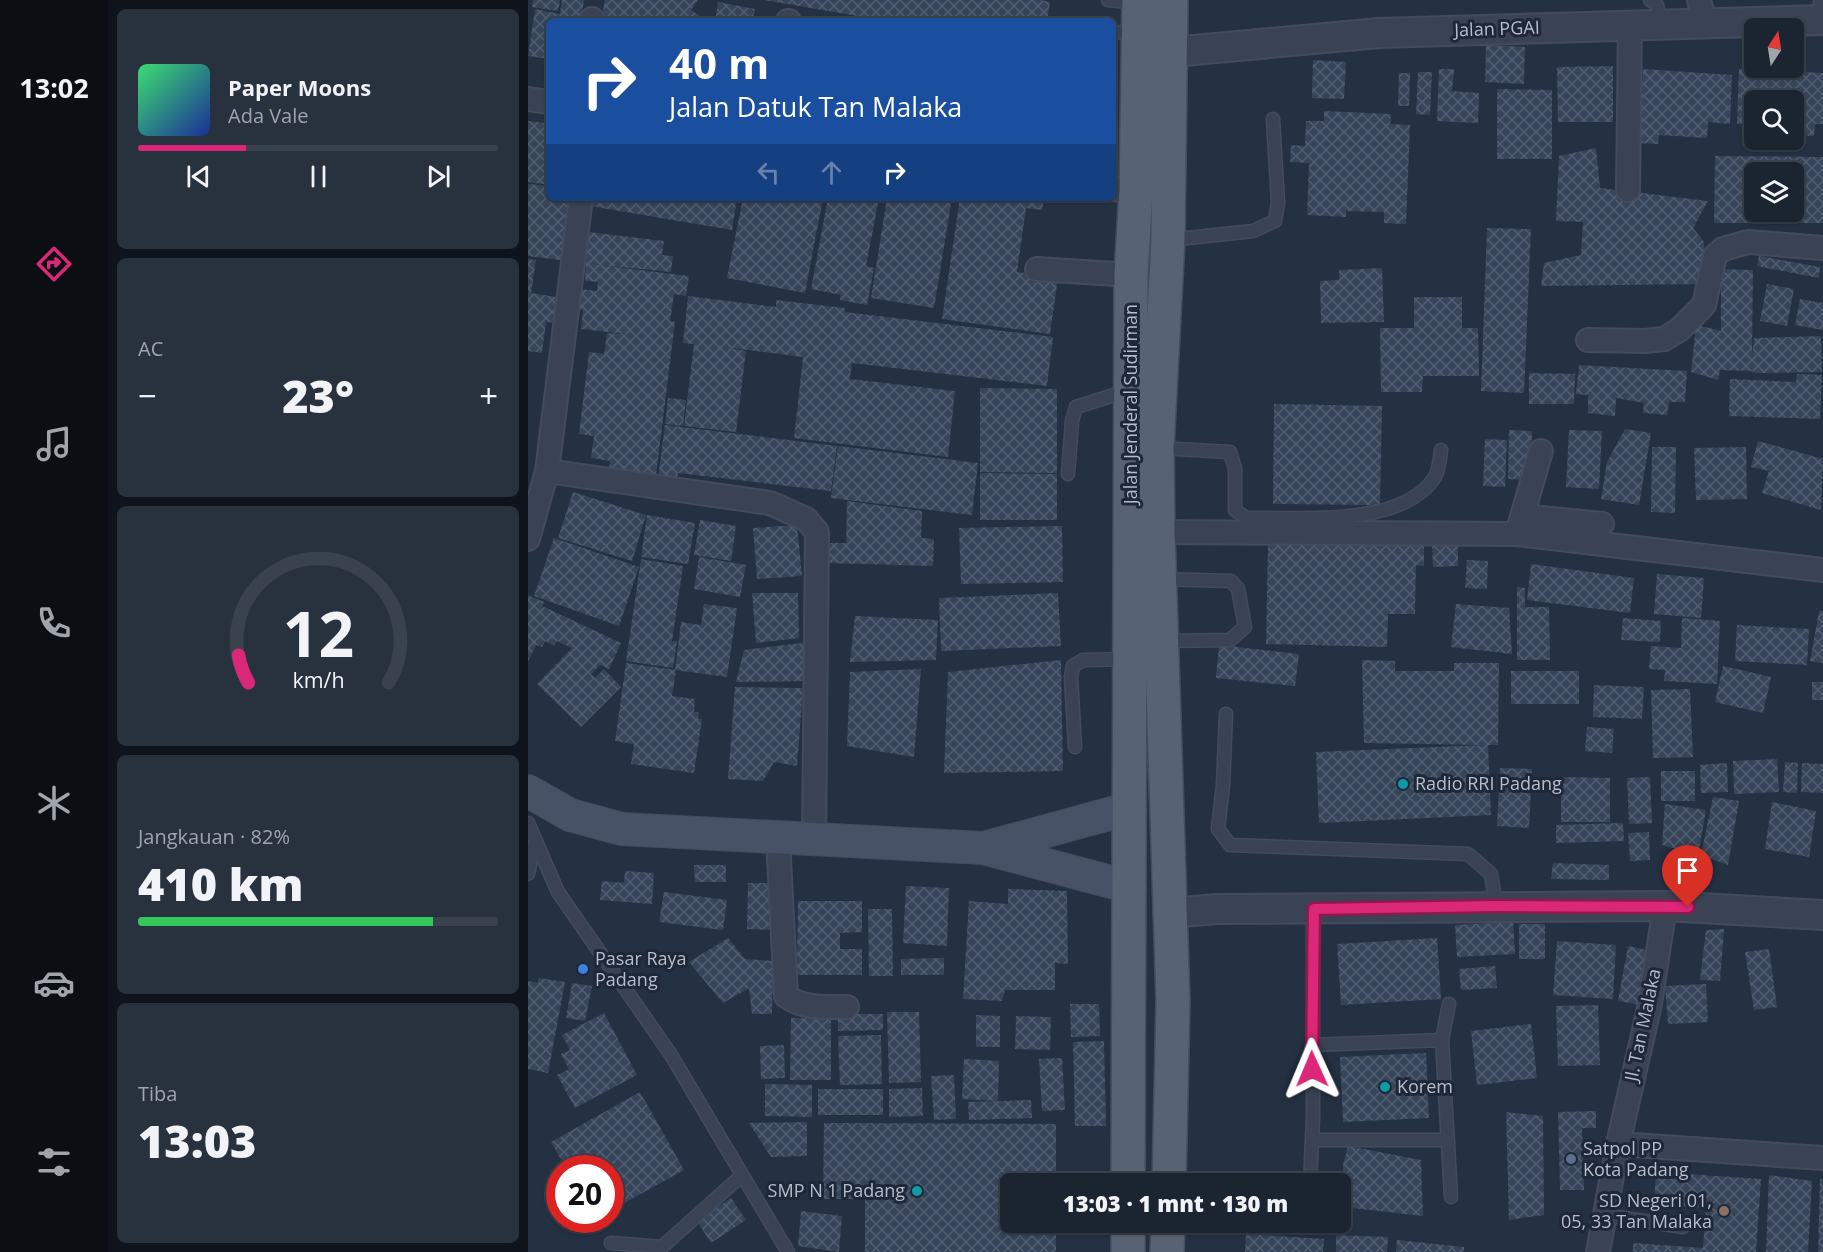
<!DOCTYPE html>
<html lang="id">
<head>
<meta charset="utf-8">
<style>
  :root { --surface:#1b2532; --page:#28313e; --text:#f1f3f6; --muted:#a0a5ac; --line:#39424d; --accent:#db2777 }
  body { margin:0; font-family:"Open Sans",sans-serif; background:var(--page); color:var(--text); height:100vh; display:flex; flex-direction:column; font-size:22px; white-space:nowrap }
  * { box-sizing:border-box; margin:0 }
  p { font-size:20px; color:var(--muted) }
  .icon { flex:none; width:33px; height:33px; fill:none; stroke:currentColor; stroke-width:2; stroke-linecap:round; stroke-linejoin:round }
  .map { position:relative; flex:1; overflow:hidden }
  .drawer { display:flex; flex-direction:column; gap:9px; padding:9px; background:#0f141c; width:420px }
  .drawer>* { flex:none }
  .top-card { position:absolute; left:18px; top:18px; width:570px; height:183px; border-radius:9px; box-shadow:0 2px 4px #0004,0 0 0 2px var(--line); background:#1a4fa0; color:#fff; overflow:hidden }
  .needle { width:39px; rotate:12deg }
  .fabs { position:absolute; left:1216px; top:18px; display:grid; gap:12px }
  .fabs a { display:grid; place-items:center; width:60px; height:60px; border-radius:9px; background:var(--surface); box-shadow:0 2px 4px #0004,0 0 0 2px var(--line); font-size:30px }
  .speed { position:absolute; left:18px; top:1155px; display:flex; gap:12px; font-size:30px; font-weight:700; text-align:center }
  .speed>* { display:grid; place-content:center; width:78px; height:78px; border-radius:50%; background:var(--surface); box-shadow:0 2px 4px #0004,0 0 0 2px var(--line); line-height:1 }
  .speed .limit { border:9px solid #d22; background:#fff; color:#111 }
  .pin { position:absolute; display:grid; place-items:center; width:51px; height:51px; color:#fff; margin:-62px -26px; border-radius:50% 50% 50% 0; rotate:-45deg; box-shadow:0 0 6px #0007 }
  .pin .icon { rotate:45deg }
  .me { position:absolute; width:66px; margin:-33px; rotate:359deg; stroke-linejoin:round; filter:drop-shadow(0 0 4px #0008) }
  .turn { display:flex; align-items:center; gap:21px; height:126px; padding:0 24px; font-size:27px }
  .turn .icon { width:78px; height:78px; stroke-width:2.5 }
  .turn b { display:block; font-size:42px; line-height:51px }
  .lanes { display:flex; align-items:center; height:57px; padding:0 24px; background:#0003; justify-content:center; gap:30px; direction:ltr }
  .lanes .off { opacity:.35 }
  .big { font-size:45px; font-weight:800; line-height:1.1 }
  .drawer .tile { flex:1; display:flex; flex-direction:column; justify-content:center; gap:9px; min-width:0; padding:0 21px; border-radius:9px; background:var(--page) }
  .drawer .dial { align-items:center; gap:0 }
  .dial svg { height:156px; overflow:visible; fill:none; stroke:var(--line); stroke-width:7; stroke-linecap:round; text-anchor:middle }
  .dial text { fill:var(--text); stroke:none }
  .song { display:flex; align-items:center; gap:18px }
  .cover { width:72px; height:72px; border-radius:9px; background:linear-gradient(135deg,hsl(140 70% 55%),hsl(230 70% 35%)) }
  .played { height:6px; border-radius:3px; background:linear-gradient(90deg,var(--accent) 30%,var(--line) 30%) }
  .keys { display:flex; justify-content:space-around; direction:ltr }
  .heat { display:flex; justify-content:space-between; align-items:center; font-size:33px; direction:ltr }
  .charge { height:9px; border-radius:4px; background:linear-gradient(90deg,#34c759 82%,var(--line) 0) }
  .trip { position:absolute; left:472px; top:1173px; width:351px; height:60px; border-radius:9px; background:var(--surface); box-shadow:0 2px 4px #0004,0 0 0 2px var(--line); font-weight:800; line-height:60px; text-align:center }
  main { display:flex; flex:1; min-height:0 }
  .tabs { display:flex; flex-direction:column; width:108px; justify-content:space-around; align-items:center; background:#0b0f14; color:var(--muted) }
  .tabs .icon { width:42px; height:42px }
  .tabs .current { color:var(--accent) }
  .tabs b { font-size:27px; color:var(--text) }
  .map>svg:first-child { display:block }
</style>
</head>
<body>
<main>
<nav class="tabs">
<b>13:02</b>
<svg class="icon current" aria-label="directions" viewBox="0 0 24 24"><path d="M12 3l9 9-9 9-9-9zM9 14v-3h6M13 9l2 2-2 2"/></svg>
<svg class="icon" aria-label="music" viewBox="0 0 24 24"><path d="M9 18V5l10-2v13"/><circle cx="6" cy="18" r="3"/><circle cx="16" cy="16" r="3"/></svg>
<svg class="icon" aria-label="phone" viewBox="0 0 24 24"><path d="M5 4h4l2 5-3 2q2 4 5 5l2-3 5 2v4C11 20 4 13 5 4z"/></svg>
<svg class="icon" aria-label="climate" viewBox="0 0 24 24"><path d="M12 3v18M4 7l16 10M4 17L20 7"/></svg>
<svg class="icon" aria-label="car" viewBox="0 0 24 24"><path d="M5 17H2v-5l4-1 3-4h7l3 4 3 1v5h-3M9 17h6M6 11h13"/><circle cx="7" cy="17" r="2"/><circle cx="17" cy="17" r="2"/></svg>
<svg class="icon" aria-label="filters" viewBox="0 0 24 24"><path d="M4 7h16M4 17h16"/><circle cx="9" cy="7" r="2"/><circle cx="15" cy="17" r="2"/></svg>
</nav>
<section class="drawer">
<div class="tile">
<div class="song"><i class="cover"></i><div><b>Paper Moons</b><p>Ada Vale</p></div></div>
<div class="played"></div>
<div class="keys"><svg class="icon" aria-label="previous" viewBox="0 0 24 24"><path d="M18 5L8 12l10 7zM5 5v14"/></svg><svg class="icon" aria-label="pause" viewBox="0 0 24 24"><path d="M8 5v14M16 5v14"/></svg><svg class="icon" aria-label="next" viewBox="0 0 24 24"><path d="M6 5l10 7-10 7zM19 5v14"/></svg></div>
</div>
<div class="tile"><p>AC</p>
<div class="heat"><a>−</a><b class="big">23°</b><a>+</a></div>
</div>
<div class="tile dial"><svg viewBox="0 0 100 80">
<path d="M14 69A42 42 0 1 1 86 69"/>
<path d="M14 69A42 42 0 0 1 9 55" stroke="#db2777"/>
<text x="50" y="56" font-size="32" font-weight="700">12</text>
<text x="50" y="72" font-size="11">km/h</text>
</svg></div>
<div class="tile"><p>Jangkauan · 82%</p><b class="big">410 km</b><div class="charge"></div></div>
<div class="tile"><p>Tiba</p><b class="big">13:03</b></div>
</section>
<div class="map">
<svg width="1295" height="1252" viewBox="0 0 1295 1252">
  <defs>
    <pattern id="building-cross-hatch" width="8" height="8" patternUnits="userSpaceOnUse" patternTransform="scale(1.5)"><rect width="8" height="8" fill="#364559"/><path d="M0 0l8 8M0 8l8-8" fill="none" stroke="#515e70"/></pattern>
  </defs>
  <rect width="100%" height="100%" fill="#243143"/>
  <path fill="url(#building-cross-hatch)" fill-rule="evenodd" d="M5,0H32L30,11L4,7Z
    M34,0H56L53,21H21V59L0,56L7,9L32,14Z
    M77,0H170L163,10L176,19L175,21H73Z
    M236,0H513L522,2L519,21H358Z
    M190,2L227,9L224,21H187Z
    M958,45L997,47L996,84L957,82Z
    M785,60L818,62L816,99L784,98Z
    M1085,66V122H1030L1029,67Z
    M911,69H926L924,91L951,93L950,123L909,121Z
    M1115,69L1204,75L1202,124L1180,122L1179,138L1131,135L1130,144L1111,143Z
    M1211,69L1295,73V124H1287L1286,136L1266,135V100H1227V136H1223L1224,124H1209Z
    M890,72H904L902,115L888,114Z
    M871,73H882L881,106H870Z
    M969,89L1024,90V159H969Z
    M796,111L863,114L862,124L882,125L878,224L856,223V212L818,211V217L779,215L781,163L762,162L763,145L777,146L778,121H796Z
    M16,118L21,119V185L0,182V121L16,123Z
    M1234,140H1254V148L1233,147Z
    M1068,148L1072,188L1180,201L1165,228L1176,242L1177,284L1013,286L1016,263L1053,255L1055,222L1028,221L1031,156Z
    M1187,156L1295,157V223H1186ZM1227,172H1266V212H1227Z
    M0,184L21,186V198H49L40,261L0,256Z
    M63,198H209L204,230L62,206Z
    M215,198H295L277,293L199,278Z
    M300,198H351L338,266L346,268L339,305L312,300L313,295L283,289Z
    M359,198H424L406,308L343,298Z
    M432,198H516L514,210L498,208L489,272L530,277L522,334L414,319Z
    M959,228L1003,229L996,393L953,391Z
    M60,232L136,241L134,255L145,256L143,272L63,264L161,276L158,296L146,294L142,321L147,322L128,475L81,469L82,461L63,458L66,436L51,434L61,352L76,354L79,333L106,335L53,329L55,310L50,309L53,289L69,291L70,282L57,281Z
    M1231,256L1292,267L1291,278L1229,266Z
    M0,259L8,260L3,293L34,298L30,323L18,322L14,353L0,351Z
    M854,268L856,322L793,323L792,281L811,280V270Z
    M1193,269L1225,270L1224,358L1226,338L1293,336L1294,372L1227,373L1224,371L1192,370L1190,380L1163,372L1168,325L1193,331Z
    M1239,284L1266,289L1259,326L1232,321Z
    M160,296L248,307V300L317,308V312L525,337L519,386L324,363L322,379L427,391L420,457L266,438L275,357L196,347L218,351L208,432L156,426L166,344L155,343Z
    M886,297H934V328H950L951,376H895L894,392H853L852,328H886Z
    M1272,299L1295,303V330L1267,325Z
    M1051,365L1159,371L1157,402H1141L1139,415L1115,413L1116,403L1088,398L1087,416L1060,413V395L1048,394Z
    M1001,373L1047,374L1046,404H1001Z
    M1269,374L1294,375L1292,419L1201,416L1202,379L1268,382Z
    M452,388L529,389V473L452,472Z
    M140,398L158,400L155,426L137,424Z
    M746,404L854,406L852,505L745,504Z
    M137,425L309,446L303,491L150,473L149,480L130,478Z
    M1097,429L1123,433L1111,505L1073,499L1079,462Z
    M981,430L1004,431L1002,480L980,479Z
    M1041,430L1074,431L1071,489L1038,487Z
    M957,439L979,440L977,487L955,486Z
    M1230,441L1295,459L1293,510L1234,493L1241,471L1223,467Z
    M310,446L450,463L444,515L303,498Z
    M1124,447H1148L1147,513L1123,512Z
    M1218,447L1219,499L1168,500L1166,448Z
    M452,473L529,474V520H452Z
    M45,492L118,515L104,561L30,538Z
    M319,501L394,511L393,538L406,539L405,566L299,563V543H318Z
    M119,515L167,523L160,564L113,557Z
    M172,520L208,526L203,561L166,555Z
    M269,525L274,576L229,579L225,528Z
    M534,526L535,582L433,584L431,528Z
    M26,538L111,567L91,626L6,596Z
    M740,540L896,544V566L888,565L887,614H860L859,647L738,644Z
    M904,543H930V566L905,567Z
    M171,557L218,565L212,597L166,589Z
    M113,559L155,566L144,641H149L145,668L98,661Z
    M939,560L960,561L959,589L937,588Z
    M1003,564L1106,578L1102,613L999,600Z
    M1129,574L1176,578L1173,618L1126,614Z
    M989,587L997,588V607H1021L1022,660H989Z
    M224,593H270L271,638L228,643Z
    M530,593L533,646L413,651L411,598Z
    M0,595L16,602L14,606L93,643L81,669L72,665L63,674L67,678L76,669L93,687L53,727L9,684L44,648L29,641L26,646L17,641L14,647L8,645L0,661Z
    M176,604L209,608L199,677L147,670L153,622L173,625Z
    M928,604L981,608L984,654L923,647Z
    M1291,611H1295V663L1282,661Z
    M327,616L410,620L408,660L322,662Z
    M1095,618L1133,621L1132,642L1093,640Z
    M1154,618L1192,621L1189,684L1136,681L1137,670L1121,669L1123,646L1153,648Z
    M1209,625L1281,629L1279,665L1207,661Z
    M282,642V681L208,682L216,650Z
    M691,645L771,654L767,686L688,678Z
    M533,660L535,771L416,773L420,672Z
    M834,660L867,661V671H926V663H971L970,745H960L963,815L791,823L788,752L957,745L836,743Z
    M98,663L148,670L144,696L167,699L166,712H171L170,719H174L166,773L103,764L106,744L87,741Z
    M1195,666L1243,677L1235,713L1187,702Z
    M393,669L386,757L319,746L322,672Z
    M983,671H1051V704H983Z
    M1284,682H1295V700H1284Z
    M1066,685L1116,687L1114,719L1065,717Z
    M207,687L275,688L269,766L246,762L235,781L200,779Z
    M1162,689L1165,757L1125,758L1123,690Z
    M1059,727L1086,729L1084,753L1057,751Z
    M1249,759L1251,792L1206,794L1205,761Z
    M1257,762L1270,763L1269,793L1255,792Z
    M1199,763L1200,792L1173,793L1172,765Z
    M1274,763L1295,764V793L1273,792Z
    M972,768L1004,769L1001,828L969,826Z
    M1133,771H1167V801H1133Z
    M1033,777L1082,778V822H1033Z
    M1122,777L1124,823L1101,824L1099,778Z
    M1185,797L1211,801L1200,865L1173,855Z
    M1244,802L1288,811L1281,857L1237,849Z
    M1137,804L1178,810L1170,855L1134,845Z
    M1095,823L1096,841L1028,843V825Z
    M1121,832L1122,860L1102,861L1100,833Z
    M1025,863L1081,865V880L1023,879Z
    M166,865H198V882H167Z
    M97,871L126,873L124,904L72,900L74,881L96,883Z
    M220,883H245L244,930L219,929Z
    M378,886L421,888L419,946L375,943Z
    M480,889L539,891L540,964L527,963V990H477L474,1001L435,999L441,901L480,904Z
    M136,892L199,900L195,930L131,922Z
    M270,901H334V932L312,933V949H334V975H269Z
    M340,909H364L365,976H341Z
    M985,922L987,954L929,957L927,925Z
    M991,924H1017V959H991Z
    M1196,929L1192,981L1172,980L1178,930Z
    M200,938L217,959L245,961L244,1014H224L221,988L195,1003L161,962Z
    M909,938L913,999L813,1005L809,944Z
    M1029,941L1088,945L1085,999L1025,995Z
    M1100,946L1123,951L1113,1005L1090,1001Z
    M1241,949L1249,1007L1226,1010L1217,952Z
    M416,958V975H373V959Z
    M967,966L969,988L933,990L931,969Z
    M11,978L37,982L20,1073L0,1069V981L10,983Z
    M44,983L64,986L57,1021L38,1018Z
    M1178,984L1180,1022L1140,1024L1137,986Z
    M542,1004H571L572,1036L543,1037Z
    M1070,1005L1072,1065L1030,1066L1028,1006Z
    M359,1012H391L393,1082L361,1083Z
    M76,1013L109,1075L47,1108L29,1075L41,1069L33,1054L42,1050L34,1035Z
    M310,1014H355V1030L310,1031Z
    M448,1015L472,1016V1047H448Z
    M488,1016L523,1017L522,1050L487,1049Z
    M263,1018L303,1019V1080H262Z
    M1003,1024L1009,1078L949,1085L943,1031Z
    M353,1035L354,1084L312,1085L310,1036Z
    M576,1041L578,1126H547L545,1042Z
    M256,1045L257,1078L233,1079L232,1046Z
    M898,1053L901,1118L815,1122L812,1057Z
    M534,1058L537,1110L514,1111L511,1059Z
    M436,1059L471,1061L470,1101L434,1099Z
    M426,1075L428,1119L406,1120L403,1076Z
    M237,1084L284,1085V1117L237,1116Z
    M394,1088L395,1116L361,1117V1089Z
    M290,1089H355V1115H290Z
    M112,1092L156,1170L82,1211V1168H38L23,1142Z
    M503,1100L504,1118L441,1120L440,1102Z
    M1068,1111V1128H1054L1056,1190H1032L1030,1112Z
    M978,1112L1015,1116L1016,1215L981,1220Z
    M279,1122V1156L243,1157L221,1123Z
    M296,1123L528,1124V1184H483V1222H528V1252H337V1199H295Z
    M820,1146L893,1160L895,1216L815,1207V1165Z
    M1128,1172L1233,1179L1228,1252H1105V1243L1175,1248L1178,1208L1126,1204Z
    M1241,1175L1284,1181L1280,1252H1238Z
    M1292,1179H1295V1252H1290Z
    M203,1198L218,1220L183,1243L169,1221Z
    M273,1211L314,1216L311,1252L270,1246Z
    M718,1234L796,1239L795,1252H717Z
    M808,1235L860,1237L859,1252H808Z
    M869,1240L936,1247V1252H868Z"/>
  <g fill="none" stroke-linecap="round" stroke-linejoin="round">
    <defs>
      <path id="service" d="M580,0L610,3
        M1122,0L1129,5L1134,25
        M1292,0V20
        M585,32L611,33
        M641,240L725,231L747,221L750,203L745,119
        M630,448L702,452L707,468V510L718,518C772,517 874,528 907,477C911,470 912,458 913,450
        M540,474L544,421L548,407L602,390
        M632,579L703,581L710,589L717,627L702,640L634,641
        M698,714L695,785L690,829L702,845L940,854L963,874L968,906
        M547,747L543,677L545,666L555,660L601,659
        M0,823L30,892L143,1055L260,1252
        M0,874L7,842
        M921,1004L914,1040L923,1197
        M784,1045L914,1040
        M784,1140H920
        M782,1184L785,1117V909
        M1076,1215L1155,1227
        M83,1243L134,1247L213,1176"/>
      <path id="minor" d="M1171,0L1177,23
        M64,21V19
        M260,21H261
        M0,99L21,102
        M585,189L608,191
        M1100,190L1102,25
        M509,269L603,275
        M1060,340L1117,341L1136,339L1151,330L1176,305L1187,256L1195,249L1220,242L1295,248
        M19,471L242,503L278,519L289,532L286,840
        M994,516L1074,524
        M630,532L989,534L1295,570
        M989,534L1013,451
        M0,539L19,471L53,198
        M250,838L258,996C275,1009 298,1007 319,1007
        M1090,1144L1295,1158
        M1070,1252L1090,1144L1122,1004L1137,906"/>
      <path id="tertiary" d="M644,52L851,33L1295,20
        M640,913L690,909L1137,906L1295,915"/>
      <path id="secondary" d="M0,791L42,815L94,829L455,848L602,887
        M456,848L599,809"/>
      <path id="primary" d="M600,1184L603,275L608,191L611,0
        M641,1184L645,1001L630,532L629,448L640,240L643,0
        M600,1252V1222
        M639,1252L640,1222"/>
    </defs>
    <use href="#service" stroke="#434c5c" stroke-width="15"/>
    <use href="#minor" stroke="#434c5c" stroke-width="26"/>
    <use href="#tertiary" stroke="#434c5c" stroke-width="32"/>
    <use href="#secondary" stroke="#434c5c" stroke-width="34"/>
    <use href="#primary" stroke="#434c5c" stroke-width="36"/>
    <use href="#service" stroke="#394353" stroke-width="12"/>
    <use href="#minor" stroke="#394353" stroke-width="22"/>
    <use href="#tertiary" stroke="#394353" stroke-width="28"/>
    <use href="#secondary" stroke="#475266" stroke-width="32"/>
    <use href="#primary" stroke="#576273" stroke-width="33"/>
  </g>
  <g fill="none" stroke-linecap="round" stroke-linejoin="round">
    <defs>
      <path id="route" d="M784,1069L786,909L968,906L1160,907"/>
    </defs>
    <use href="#route" stroke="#8e194d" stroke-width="15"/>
    <use href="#route" stroke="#db2777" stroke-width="10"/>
  </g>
  <g fill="#0f9aa8" stroke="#1e2838" stroke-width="2">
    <circle cx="875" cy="784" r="6"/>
    <circle cx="857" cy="1087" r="6"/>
    <circle cx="389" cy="1191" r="6"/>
  </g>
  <circle fill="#3f7fe0" stroke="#1e2838" stroke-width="2" cx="55" cy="969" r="6"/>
  <circle fill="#5c6f8a" stroke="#1e2838" stroke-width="2" cx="1043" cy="1159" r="6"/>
  <circle fill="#8d6e63" stroke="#1e2838" stroke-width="2" cx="1196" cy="1211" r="6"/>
  <g text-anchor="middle" stroke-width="6" stroke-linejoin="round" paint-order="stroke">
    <g font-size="18" fill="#b6becc" stroke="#1e2838">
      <text transform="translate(969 29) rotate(-2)" y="6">Jalan PGAI</text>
      <text transform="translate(603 404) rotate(-90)" y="6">Jalan Jenderal Sudirman</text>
      <text transform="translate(1115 1025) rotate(-78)" y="6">Jl. Tan Malaka</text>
    </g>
    <g font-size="18" fill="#b6becc" stroke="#1e2838" text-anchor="start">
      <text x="887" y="790">Radio RRI Padang</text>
      <text x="67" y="965">Pasar Raya<tspan x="67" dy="21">Padang</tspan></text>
      <text x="869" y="1093">Korem</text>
      <text x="1055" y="1155">Satpol PP<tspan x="1055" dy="21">Kota Padang</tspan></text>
      <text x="377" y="1197" text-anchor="end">SMP N 1 Padang</text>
      <text x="1184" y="1207" text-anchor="end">SD Negeri 01,<tspan x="1184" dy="21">05, 33 Tan Malaka</tspan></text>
    </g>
  </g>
</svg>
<div class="fabs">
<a><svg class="needle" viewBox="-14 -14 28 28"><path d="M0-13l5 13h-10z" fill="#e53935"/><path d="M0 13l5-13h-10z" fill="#a0a5ac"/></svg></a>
<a><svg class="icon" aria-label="search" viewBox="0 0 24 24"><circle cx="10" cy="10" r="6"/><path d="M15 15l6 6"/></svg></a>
<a><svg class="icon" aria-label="layers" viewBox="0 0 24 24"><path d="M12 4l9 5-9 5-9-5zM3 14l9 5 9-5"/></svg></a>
</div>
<div class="speed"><div class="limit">20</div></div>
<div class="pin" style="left:1160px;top:907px;background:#d93025"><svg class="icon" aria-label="arrive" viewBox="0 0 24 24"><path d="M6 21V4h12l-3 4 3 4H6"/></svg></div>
<svg class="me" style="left:784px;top:1069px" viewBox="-20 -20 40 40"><path d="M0-17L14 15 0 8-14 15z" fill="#db2777" stroke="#fff" stroke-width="4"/></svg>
<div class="trip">13:03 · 1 mnt · 130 m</div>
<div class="top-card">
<div class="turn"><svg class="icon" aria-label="right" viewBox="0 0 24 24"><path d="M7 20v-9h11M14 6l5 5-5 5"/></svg><div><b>40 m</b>Jalan Datuk Tan Malaka</div></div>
<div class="lanes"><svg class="icon off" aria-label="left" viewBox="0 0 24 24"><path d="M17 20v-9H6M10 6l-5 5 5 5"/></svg><svg class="icon off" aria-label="ahead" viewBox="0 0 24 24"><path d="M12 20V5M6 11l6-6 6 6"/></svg><svg class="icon" aria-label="right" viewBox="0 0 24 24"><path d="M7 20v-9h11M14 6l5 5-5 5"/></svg></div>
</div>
</div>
</main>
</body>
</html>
